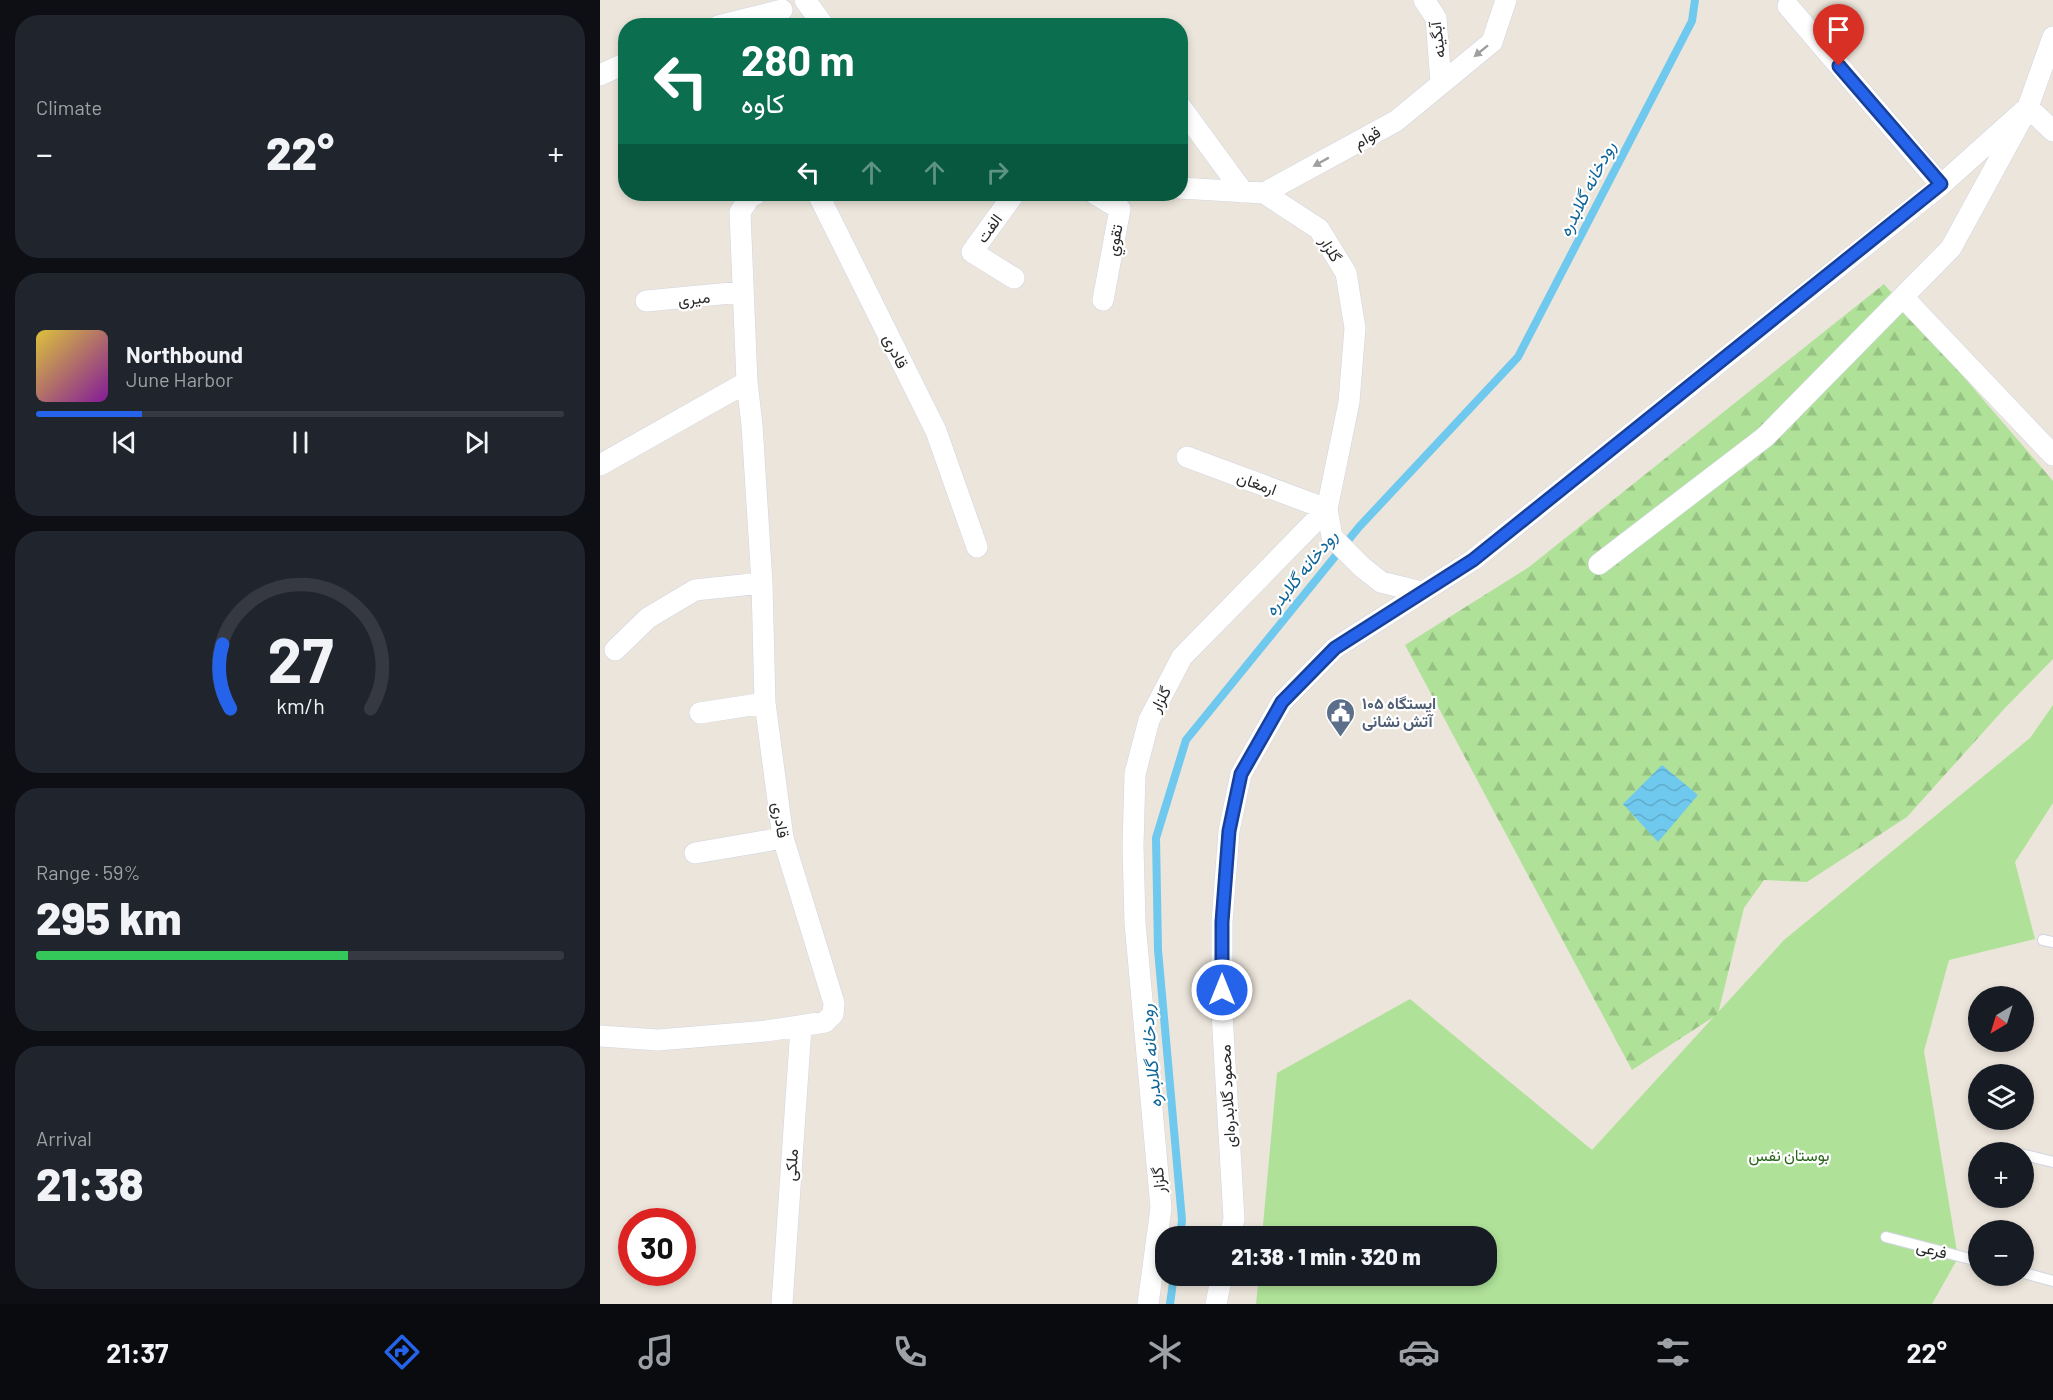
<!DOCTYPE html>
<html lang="en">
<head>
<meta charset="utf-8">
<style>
  :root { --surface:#171b24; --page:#20242c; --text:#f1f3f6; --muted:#9ea1a6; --line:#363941; --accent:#2563eb }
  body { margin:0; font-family:Barlow,Vazirmatn,sans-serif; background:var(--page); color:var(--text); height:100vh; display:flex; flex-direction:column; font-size:22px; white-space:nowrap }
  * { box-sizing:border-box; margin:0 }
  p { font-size:20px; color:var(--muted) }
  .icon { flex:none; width:33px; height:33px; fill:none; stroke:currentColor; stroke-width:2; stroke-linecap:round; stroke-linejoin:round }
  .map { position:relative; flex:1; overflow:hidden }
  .sheet { display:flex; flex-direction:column; gap:15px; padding:15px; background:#0d0f14; width:600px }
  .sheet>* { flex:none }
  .guide { position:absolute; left:18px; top:18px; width:570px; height:183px; border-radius:24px; box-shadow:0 3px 9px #0003; background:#0b6e4f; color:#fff; overflow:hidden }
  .needle { width:39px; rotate:218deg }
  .fabs { position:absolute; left:1368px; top:986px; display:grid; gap:12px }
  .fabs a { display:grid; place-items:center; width:66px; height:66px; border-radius:50%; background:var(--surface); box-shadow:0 3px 9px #0003; font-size:30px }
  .speed { position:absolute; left:18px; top:1208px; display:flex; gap:12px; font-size:30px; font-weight:700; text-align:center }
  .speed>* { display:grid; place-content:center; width:78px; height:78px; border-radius:50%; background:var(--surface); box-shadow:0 3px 9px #0003; line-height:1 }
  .speed .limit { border:9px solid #d22; background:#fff; color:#111 }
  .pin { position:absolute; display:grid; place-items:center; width:51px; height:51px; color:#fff; margin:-62px -26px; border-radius:50% 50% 50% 0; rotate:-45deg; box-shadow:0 0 6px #0007 }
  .pin .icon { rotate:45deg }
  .me { position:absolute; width:66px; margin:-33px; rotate:0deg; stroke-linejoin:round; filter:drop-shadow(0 0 4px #0008) }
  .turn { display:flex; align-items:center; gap:21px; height:126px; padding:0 24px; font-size:27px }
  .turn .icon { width:78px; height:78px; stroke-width:2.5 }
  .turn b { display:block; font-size:42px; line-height:51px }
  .lanes { display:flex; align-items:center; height:57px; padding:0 24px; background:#0003; justify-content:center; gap:30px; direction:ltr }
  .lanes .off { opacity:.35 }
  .big { font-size:45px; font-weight:800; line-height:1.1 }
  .sheet .tile { flex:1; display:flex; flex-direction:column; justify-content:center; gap:9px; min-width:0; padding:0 21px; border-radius:24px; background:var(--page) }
  .sheet .dial { align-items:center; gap:0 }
  .dial svg { height:156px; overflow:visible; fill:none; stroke:var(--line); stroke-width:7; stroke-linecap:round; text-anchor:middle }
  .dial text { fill:var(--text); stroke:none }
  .song { display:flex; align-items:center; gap:18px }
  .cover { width:72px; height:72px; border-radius:9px; background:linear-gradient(135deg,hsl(50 70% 55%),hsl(290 70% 35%)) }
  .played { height:6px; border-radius:3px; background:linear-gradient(90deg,var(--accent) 20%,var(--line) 20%) }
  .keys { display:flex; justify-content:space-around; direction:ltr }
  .heat { display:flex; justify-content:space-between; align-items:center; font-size:33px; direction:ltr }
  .charge { height:9px; border-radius:4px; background:linear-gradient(90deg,#34c759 59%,var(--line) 0) }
  .trip { position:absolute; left:555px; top:1226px; width:342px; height:60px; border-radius:24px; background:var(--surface); box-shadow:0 3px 9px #0003; font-weight:800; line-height:60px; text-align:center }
  .menu { display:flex; height:96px; justify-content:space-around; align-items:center; background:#090b0e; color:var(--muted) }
  .menu .icon { width:42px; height:42px }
  .menu .selected { color:var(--accent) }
  .menu b { font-size:27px; color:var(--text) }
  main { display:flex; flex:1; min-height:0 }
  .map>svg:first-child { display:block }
</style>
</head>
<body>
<main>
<section class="sheet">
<div class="tile"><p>Climate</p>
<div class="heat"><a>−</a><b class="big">22°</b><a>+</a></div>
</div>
<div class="tile">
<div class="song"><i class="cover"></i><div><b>Northbound</b><p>June Harbor</p></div></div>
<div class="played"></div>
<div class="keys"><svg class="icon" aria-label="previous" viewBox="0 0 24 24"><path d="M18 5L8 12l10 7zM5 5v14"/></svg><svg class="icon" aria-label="pause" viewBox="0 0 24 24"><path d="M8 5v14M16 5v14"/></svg><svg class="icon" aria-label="next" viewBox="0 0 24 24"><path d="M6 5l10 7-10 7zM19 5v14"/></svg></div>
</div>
<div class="tile dial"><svg viewBox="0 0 100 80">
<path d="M14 69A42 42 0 1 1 86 69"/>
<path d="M14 69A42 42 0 0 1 10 36" stroke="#2563eb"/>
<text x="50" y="56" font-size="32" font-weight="700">27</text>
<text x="50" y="72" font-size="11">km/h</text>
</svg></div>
<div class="tile"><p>Range · 59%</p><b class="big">295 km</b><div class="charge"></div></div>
<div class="tile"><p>Arrival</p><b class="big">21:38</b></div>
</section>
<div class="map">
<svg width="1453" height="1304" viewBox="0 0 1453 1304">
  <defs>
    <pattern id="forest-firs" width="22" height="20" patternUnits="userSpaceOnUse" patternTransform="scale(1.5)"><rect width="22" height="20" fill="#afe298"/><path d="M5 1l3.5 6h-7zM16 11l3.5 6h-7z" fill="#97c283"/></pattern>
    <pattern id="water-waves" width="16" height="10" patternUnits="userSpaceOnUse" patternTransform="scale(1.5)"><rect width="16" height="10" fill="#6fc8ed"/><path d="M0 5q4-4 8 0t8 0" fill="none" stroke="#60accb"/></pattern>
  </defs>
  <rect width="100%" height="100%" fill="#ece5db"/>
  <path fill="#afe298" d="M1453,705V803L1415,862L1435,939L1349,960L1324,1051L1358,1258L1332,1304H656L659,1275H886V1236H662L677,1073L810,999L992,1150L1184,940L1430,738Z"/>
  <path fill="url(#forest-firs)" d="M1284,284L1453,481V659L1404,709L1307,817L1207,882L1164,880L1144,908L1118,1014L1032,1070L805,645L929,567Z"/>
  <path fill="url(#water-waves)" d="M1062,765L1098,795L1058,842L1023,804Z"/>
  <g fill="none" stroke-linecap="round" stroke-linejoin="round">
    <path stroke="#6fc8ed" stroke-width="8" d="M580,1236L582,1220L558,950L556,838L586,740L759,527L918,357L1092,21L1095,0
      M570,1304L574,1275"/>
    <defs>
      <path id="lane" d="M1443,940L1453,942
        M1425,1155L1453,1162
        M1286,1237L1378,1261
        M1424,1273L1453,1281"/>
      <path id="street" d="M205,0L224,26
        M824,0L836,18L841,83
        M1188,6L1341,185
        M118,26L182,10
        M0,75L26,63
        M580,106L643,192
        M580,188L664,193L796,121L892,42L906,0
        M218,194L336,431L377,547
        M414,194L372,252L414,278
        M495,194L520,209L503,300
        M1303,297L1453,455
        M46,301L142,292
        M587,457L727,509
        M0,465L147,382
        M727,509L732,537L762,567L781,582L821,592
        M999,564L1165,437L1351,248L1428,107L1453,131
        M15,650L48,618L95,590L162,583
        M100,713L165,703
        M95,853L183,838
        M0,1036L58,1040L166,1031L225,1022L233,1014L234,1003L183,838L165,703L162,583L152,425L147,382L140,212L150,197L156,194
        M630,1236L634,1219L622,1013V922L629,831L641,774L682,702L735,648L873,560L1341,185L1428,107L1453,37
        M182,1304L201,1027
        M548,1304L561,1208L535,923L533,846L535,774L549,720L582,657L727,509L749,402L755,328L746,273L719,229L664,193
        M616,1304L622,1275"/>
    </defs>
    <use href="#lane" stroke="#d1d4e2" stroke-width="12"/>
    <use href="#street" stroke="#d1d4e2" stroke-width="22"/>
    <use href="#lane" stroke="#fff" stroke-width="10"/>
    <use href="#street" stroke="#fff" stroke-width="21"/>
  </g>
  <defs><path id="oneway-solid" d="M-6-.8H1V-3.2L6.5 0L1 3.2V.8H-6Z" transform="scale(1.5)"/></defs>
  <g fill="#9f9f9f">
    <use href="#oneway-solid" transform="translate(881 51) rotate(141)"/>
    <use href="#oneway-solid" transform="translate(721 162) rotate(151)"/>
  </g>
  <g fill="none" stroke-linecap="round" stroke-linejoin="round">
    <defs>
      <path id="route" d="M622,990V922L629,831L641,774L682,702L735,648L873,560L1341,184L1239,66"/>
    </defs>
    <use href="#route" stroke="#184099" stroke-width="15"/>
    <use href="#route" stroke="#2563eb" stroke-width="10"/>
  </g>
  <defs>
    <symbol id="civic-pin" viewBox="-11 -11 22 30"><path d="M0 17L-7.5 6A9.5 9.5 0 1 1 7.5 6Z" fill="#5c6f8a" stroke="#fff"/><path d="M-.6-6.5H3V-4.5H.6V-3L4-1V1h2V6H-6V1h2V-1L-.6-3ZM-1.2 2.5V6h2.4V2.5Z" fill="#fff"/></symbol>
  </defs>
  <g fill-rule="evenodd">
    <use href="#civic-pin" x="724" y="696" width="33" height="45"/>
  </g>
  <g text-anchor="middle" stroke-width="4.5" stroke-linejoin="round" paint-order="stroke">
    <g font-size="16" fill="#2a2a2a" stroke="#fff">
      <text transform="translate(837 40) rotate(-97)" y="6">آبگینه</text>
      <text transform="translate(767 137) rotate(-29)" y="6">قوام</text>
      <text transform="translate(389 228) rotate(-54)" y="6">الفت</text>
      <text transform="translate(514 240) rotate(-80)" y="6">تقوي</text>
      <text transform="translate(731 249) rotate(59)" y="6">گلزار</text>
      <text transform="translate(94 298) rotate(-6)" y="6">میری</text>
      <text transform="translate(296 351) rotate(64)" y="6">قادری</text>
      <text transform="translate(657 483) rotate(20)" y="6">ارمغان</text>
      <text transform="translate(560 699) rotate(-62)" y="6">گلزار</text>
      <text transform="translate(181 820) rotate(81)" y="6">قادری</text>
      <text transform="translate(627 1096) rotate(-93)" y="6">محمود گلابدره‌ای</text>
      <text transform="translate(191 1165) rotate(-86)" y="6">ملکی</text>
      <text transform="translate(558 1180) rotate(-95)" y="6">گلزار</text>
      <text transform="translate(1332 1249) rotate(15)" y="6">فرعی</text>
    </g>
    <g font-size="16" font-weight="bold" fill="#4e5e75" stroke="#fff" text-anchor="start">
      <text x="762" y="709">ایستگاه ۱۰۵<tspan x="762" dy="18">آتش نشانی</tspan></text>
    </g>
    <g font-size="16" fill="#28661a" stroke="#fff">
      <text x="1189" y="1161">بوستان نفس</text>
    </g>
    <g font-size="18" font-style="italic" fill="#0e6599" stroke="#fff">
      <text transform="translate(987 189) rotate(-63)" y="6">رودخانه گلابدره</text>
      <text transform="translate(701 573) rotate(-51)" y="6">رودخانه گلابدره</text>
      <text transform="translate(551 1056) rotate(-95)" y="6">رودخانه گلابدره</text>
    </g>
  </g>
</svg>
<div class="fabs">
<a><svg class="needle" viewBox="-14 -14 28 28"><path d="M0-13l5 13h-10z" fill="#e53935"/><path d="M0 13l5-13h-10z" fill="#9ea1a6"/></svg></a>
<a><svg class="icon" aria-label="layers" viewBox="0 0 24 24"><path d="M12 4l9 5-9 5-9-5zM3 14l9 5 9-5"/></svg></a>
<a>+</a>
<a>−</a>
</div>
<div class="speed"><div class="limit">30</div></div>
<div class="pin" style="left:1239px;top:66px;background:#d93025"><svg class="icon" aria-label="arrive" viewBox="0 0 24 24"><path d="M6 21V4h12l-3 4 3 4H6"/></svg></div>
<svg class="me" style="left:622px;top:990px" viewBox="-20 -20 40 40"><circle r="17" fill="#2563eb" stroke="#fff" stroke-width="3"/><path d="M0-11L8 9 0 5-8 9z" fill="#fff"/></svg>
<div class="trip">21:38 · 1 min · 320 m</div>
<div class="guide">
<div class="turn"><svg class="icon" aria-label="left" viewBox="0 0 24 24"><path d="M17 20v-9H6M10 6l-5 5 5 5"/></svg><div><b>280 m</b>کاوه</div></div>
<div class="lanes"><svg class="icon" aria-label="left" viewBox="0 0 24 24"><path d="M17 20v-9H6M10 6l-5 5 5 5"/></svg><svg class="icon off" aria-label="ahead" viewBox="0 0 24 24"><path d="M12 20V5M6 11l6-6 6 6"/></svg><svg class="icon off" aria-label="ahead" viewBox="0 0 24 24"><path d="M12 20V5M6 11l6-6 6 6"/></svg><svg class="icon off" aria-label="right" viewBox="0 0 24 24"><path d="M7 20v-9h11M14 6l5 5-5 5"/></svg></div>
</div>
</div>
</main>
<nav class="menu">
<b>21:37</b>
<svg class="icon selected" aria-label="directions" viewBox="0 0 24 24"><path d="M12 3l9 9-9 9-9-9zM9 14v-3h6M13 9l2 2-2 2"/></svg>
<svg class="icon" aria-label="music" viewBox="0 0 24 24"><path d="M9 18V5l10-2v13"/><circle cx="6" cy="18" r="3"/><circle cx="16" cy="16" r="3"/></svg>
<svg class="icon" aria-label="phone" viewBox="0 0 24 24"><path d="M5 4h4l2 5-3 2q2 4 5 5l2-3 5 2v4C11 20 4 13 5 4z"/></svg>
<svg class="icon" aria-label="climate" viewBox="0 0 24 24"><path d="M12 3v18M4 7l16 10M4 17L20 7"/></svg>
<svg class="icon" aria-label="car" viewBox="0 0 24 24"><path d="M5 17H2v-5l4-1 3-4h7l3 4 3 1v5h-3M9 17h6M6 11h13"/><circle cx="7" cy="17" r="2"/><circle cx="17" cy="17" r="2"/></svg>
<svg class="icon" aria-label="filters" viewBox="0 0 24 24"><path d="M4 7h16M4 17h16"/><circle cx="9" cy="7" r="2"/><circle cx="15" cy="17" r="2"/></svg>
<b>22°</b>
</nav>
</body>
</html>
